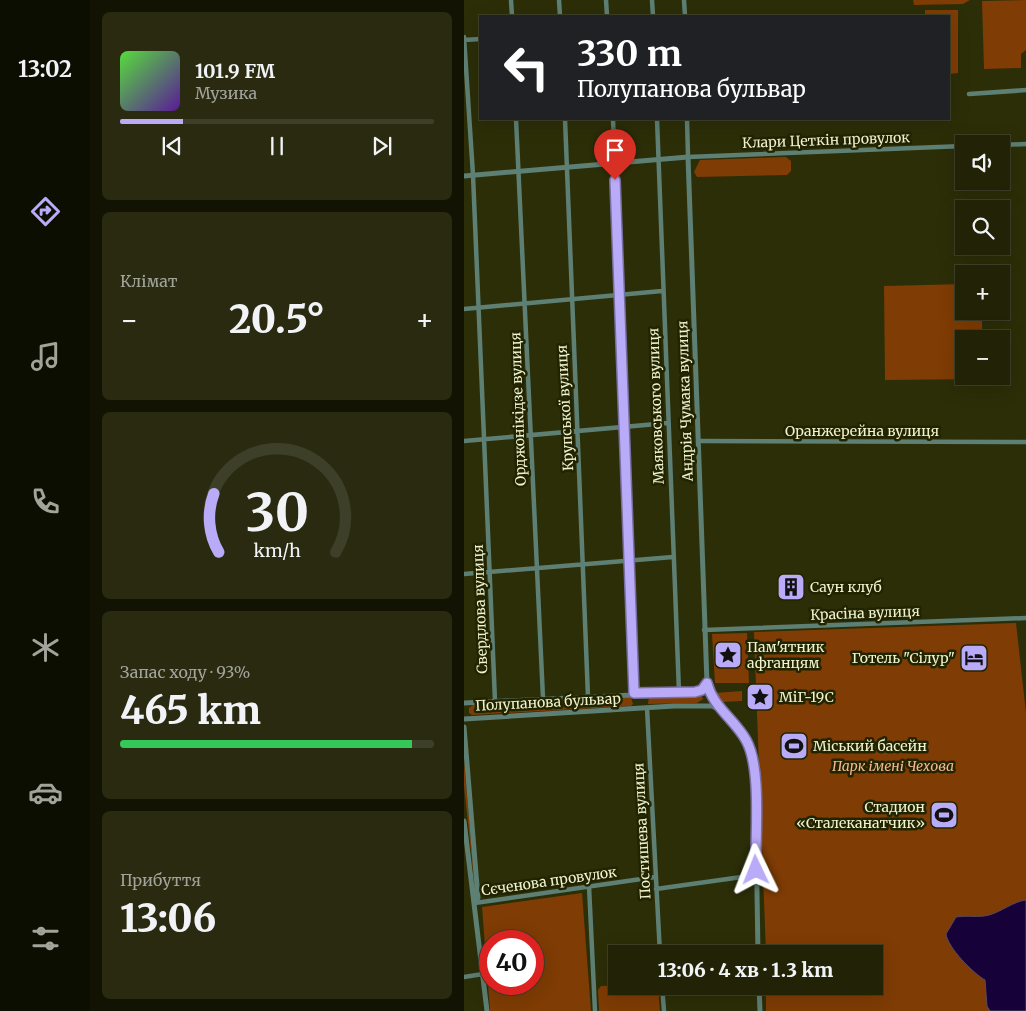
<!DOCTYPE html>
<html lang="uk">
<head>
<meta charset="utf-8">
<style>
  :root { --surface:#212206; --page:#292a10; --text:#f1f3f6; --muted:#a2a49b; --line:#3e3f28; --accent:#b9abf7 }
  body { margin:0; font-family:Merriweather,serif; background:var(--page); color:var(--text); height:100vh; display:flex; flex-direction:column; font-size:19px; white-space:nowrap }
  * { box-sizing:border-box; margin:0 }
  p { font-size:16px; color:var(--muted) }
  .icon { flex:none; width:28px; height:28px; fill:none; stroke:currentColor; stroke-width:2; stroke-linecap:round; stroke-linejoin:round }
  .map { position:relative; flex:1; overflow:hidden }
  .panel { display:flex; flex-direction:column; gap:12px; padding:12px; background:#121303; width:374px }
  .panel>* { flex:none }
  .hud { position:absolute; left:15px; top:15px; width:471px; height:105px; border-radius:0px; box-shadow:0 5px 20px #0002,0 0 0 1px var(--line); background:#202124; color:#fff; overflow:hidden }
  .buttons { position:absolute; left:491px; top:135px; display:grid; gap:10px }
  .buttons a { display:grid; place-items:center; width:55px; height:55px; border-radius:0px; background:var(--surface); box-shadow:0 5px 20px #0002,0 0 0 1px var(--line); font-size:25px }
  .speed { position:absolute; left:15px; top:930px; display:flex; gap:10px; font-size:25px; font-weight:700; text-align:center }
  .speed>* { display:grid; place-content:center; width:65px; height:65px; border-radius:50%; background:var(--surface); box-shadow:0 5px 20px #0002,0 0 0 1px var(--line); line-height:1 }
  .speed .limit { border:8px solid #d22; background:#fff; color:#111 }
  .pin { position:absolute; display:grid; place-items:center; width:42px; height:42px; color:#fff; margin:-51px -21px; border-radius:50% 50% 50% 0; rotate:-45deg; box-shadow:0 0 5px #0007 }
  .pin .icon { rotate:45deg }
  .me { position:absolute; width:55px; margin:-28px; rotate:358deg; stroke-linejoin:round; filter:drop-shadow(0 0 4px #0008) }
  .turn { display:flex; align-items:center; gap:18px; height:105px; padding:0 15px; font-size:22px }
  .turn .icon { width:65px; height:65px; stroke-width:2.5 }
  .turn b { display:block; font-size:35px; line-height:42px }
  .big { font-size:38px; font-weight:800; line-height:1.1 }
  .panel .tile { flex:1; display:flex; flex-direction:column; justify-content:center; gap:8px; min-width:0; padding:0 18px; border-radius:8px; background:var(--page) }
  .panel .dial { align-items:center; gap:0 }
  .dial svg { height:130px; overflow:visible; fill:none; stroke:var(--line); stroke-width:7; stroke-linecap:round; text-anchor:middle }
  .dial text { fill:var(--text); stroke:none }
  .song { display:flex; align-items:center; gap:15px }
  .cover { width:60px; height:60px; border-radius:8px; background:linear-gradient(135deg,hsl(110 70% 55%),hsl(270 70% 35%)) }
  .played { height:5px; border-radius:2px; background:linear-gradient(90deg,var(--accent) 20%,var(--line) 20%) }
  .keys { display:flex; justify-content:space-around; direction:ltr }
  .heat { display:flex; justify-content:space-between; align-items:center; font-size:28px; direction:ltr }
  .charge { height:8px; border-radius:4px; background:linear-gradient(90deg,#34c759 93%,var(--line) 0) }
  .trip { position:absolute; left:144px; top:945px; width:275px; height:50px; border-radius:0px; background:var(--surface); box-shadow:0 5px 20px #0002,0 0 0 1px var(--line); font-weight:800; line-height:50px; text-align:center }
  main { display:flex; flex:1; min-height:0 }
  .dock { display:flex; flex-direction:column; width:90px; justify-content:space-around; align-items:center; background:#0d0e02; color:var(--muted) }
  .dock .icon { width:35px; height:35px }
  .dock .active { color:var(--accent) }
  .dock b { font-size:22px; color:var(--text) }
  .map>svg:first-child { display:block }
</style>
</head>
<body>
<main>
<nav class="dock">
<b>13:02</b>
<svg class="icon active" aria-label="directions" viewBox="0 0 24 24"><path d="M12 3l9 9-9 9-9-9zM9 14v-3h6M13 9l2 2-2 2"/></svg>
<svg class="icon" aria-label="music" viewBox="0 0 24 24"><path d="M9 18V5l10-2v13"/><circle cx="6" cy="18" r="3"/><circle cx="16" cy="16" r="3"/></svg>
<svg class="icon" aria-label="phone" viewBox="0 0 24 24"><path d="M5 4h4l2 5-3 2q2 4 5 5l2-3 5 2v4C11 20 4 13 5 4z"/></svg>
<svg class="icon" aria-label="climate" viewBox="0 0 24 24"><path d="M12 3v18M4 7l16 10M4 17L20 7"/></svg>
<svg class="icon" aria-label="car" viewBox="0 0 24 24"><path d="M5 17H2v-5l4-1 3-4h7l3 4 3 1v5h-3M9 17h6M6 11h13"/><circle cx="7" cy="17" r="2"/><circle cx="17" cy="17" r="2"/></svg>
<svg class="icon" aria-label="filters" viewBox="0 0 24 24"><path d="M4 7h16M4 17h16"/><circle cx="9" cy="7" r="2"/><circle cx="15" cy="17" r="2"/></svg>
</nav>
<section class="panel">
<div class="tile">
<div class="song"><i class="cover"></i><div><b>101.9 FM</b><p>Музика</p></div></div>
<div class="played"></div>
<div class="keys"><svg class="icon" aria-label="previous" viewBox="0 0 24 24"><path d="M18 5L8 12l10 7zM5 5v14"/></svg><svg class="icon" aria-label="pause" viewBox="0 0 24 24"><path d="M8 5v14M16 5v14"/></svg><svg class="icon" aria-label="next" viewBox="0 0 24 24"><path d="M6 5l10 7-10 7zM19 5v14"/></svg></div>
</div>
<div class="tile"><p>Клімат</p>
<div class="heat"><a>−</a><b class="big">20.5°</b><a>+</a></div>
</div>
<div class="tile dial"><svg viewBox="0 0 100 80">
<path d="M14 69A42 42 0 1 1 86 69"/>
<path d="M14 69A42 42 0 0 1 11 33" stroke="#b9abf7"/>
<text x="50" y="56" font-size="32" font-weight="700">30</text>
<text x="50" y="72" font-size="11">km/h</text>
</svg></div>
<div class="tile"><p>Запас ходу · 93%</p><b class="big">465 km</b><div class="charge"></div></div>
<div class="tile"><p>Прибуття</p><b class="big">13:06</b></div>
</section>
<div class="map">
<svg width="563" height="1011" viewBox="0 0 563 1011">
  <rect width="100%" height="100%" fill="#2c2e08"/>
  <path fill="#7f3c04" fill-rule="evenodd" d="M449,0H506L499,4L450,5Z
    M562,0V50L557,54V68L520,69L518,1Z
    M461,10H494V73L485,74V16H461Z
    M322,157L327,161V171L323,175L233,177L230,172L236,160Z
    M500,284V311H518V339H500V376H519V379L421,380L420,286Z
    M552,623L563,722L562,1011H302V986H410V954H302L290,632Z
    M283,633L285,683H251L248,634Z
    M278,691V701L257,702L250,693Z
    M237,694L239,699L233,703L184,704L185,696Z
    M167,697L169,704L167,706L8,715L5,713V708L9,705Z
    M0,761L12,899L0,786Z
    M118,893L127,1011H26L18,907ZM26,941H69V984H26Z
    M137,986H194L196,1011H135L134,990Z"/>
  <path fill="#160238" stroke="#574a65" d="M562,900V1011H526L523,1006L521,980C509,973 484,948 482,934L492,917C503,915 514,918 525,915C539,911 548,902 562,900Z"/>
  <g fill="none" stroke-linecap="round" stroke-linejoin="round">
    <path stroke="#5e7f74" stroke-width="4.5" d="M47,0L48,16
      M95,0L96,16
      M142,0L143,16
      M188,0L189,16
      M220,0L221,16
      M0,37L9,175L31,701
      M0,40L16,39
      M505,94L563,90
      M52,119L79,698
      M101,119L124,697
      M149,119L170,693
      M193,119L215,692
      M223,119L224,157L500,146
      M538,145L563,144
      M0,309L198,291
      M0,441L204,423
      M234,441L563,442
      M0,574L209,557
      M240,630L563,618
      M183,708L196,954
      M125,886L131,1011
      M192,889L292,875
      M11,903L191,877
      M0,977L19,974
      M198,986L200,1011"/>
    <path stroke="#5e7f74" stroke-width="5" d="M0,176L224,157L243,683L252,704L282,740L291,769L294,954
      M0,703L231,692L238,690L243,683
      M0,719L210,706H248L256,710
      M0,727L14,898L11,903
      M0,821L23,1011
      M295,986L296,1011"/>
  </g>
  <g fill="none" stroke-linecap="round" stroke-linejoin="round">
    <defs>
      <path id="route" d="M151,180L170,693L231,692L238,690L243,683C249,707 270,719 282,740C298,768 291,836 292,870"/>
    </defs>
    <use href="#route" stroke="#786fa1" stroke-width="12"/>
    <use href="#route" stroke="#b9abf7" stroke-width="9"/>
  </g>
  <defs>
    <symbol id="building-square" viewBox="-11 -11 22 22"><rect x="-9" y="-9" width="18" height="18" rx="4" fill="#b9abf7" stroke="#222400"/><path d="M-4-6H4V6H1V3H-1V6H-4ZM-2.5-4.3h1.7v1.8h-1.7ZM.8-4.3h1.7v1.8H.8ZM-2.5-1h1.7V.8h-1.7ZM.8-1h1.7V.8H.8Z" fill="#111"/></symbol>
    <symbol id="sight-square" viewBox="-11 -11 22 22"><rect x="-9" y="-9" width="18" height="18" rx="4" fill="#b9abf7" stroke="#222400"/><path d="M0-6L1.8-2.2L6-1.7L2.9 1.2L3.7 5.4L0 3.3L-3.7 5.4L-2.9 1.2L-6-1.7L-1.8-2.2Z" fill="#111"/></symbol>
    <symbol id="hotel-square" viewBox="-11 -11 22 22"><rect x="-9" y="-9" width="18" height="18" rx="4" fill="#b9abf7" stroke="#222400"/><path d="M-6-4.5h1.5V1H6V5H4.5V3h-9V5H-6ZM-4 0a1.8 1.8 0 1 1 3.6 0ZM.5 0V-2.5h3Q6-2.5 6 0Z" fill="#111"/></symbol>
    <symbol id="stadium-square" viewBox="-11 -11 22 22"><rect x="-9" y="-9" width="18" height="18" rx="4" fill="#b9abf7" stroke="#222400"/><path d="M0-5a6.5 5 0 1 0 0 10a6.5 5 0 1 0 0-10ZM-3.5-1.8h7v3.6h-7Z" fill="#111"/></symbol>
  </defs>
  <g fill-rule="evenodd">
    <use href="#building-square" x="311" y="571" width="32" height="32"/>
    <use href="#sight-square" x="248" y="639" width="32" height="32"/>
    <use href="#hotel-square" x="494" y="642" width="32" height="32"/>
    <use href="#sight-square" x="280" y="681" width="32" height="32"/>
    <use href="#stadium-square" x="314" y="730" width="32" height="32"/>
    <use href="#stadium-square" x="464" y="799" width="32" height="32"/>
  </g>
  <g text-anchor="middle" stroke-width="5" stroke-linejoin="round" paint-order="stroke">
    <g font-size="14" fill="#eff3cf" stroke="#222400">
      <text transform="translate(362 140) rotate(-2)" y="5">Клари Цеткін провулок</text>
      <text transform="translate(221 401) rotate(-92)" y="5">Андрія Чумака вулиця</text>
      <text transform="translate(192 406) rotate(-92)" y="5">Маяковського вулиця</text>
      <text transform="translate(101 408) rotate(-93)" y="5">Крупської вулиця</text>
      <text transform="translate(54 409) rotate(-92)" y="5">Орджонікідзе вулиця</text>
      <text x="398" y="436">Оранжерейна вулиця</text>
      <text transform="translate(16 609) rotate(-92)" y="5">Свердлова вулиця</text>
      <text transform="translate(401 613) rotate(-2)" y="5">Красіна вулиця</text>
      <text transform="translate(84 702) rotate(-3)" y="5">Полупанова бульвар</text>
      <text transform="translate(178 831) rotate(-93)" y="5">Постишева вулиця</text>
      <text transform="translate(85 881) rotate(-8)" y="5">Сєченова провулок</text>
    </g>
    <g font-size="14" fill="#eff3cf" stroke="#222400" text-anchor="start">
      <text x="346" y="592">Саун клуб</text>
      <text x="283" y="652">Пам'ятник<tspan x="283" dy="16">афганцям</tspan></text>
      <text x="491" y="663" text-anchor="end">Готель "Сілур"</text>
      <text x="315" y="702">МіГ-19С</text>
      <text x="349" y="751">Міський басейн</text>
      <text x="461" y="812" text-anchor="end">Стадион<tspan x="461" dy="16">«Сталеканатчик»</tspan></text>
    </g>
    <g font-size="14" font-style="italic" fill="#f5b690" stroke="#222400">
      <text x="429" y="771">Парк імені Чехова</text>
    </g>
  </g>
</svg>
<div class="buttons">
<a><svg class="icon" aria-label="sound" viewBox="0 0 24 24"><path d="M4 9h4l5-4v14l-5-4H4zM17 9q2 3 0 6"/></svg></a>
<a><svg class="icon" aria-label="search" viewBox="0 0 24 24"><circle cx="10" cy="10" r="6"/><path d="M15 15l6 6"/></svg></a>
<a>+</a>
<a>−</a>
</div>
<div class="speed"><div class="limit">40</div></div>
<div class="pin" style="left:151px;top:180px;background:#d93025"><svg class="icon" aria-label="arrive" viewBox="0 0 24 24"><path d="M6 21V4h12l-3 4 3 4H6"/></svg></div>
<svg class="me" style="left:292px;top:870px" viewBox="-20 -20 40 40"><path d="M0-17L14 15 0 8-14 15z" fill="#b9abf7" stroke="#fff" stroke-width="4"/></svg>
<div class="trip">13:06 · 4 хв · 1.3 km</div>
<div class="hud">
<div class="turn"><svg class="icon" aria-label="left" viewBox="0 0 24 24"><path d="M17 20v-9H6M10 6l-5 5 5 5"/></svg><div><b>330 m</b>Полупанова бульвар</div></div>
</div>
</div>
</main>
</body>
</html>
